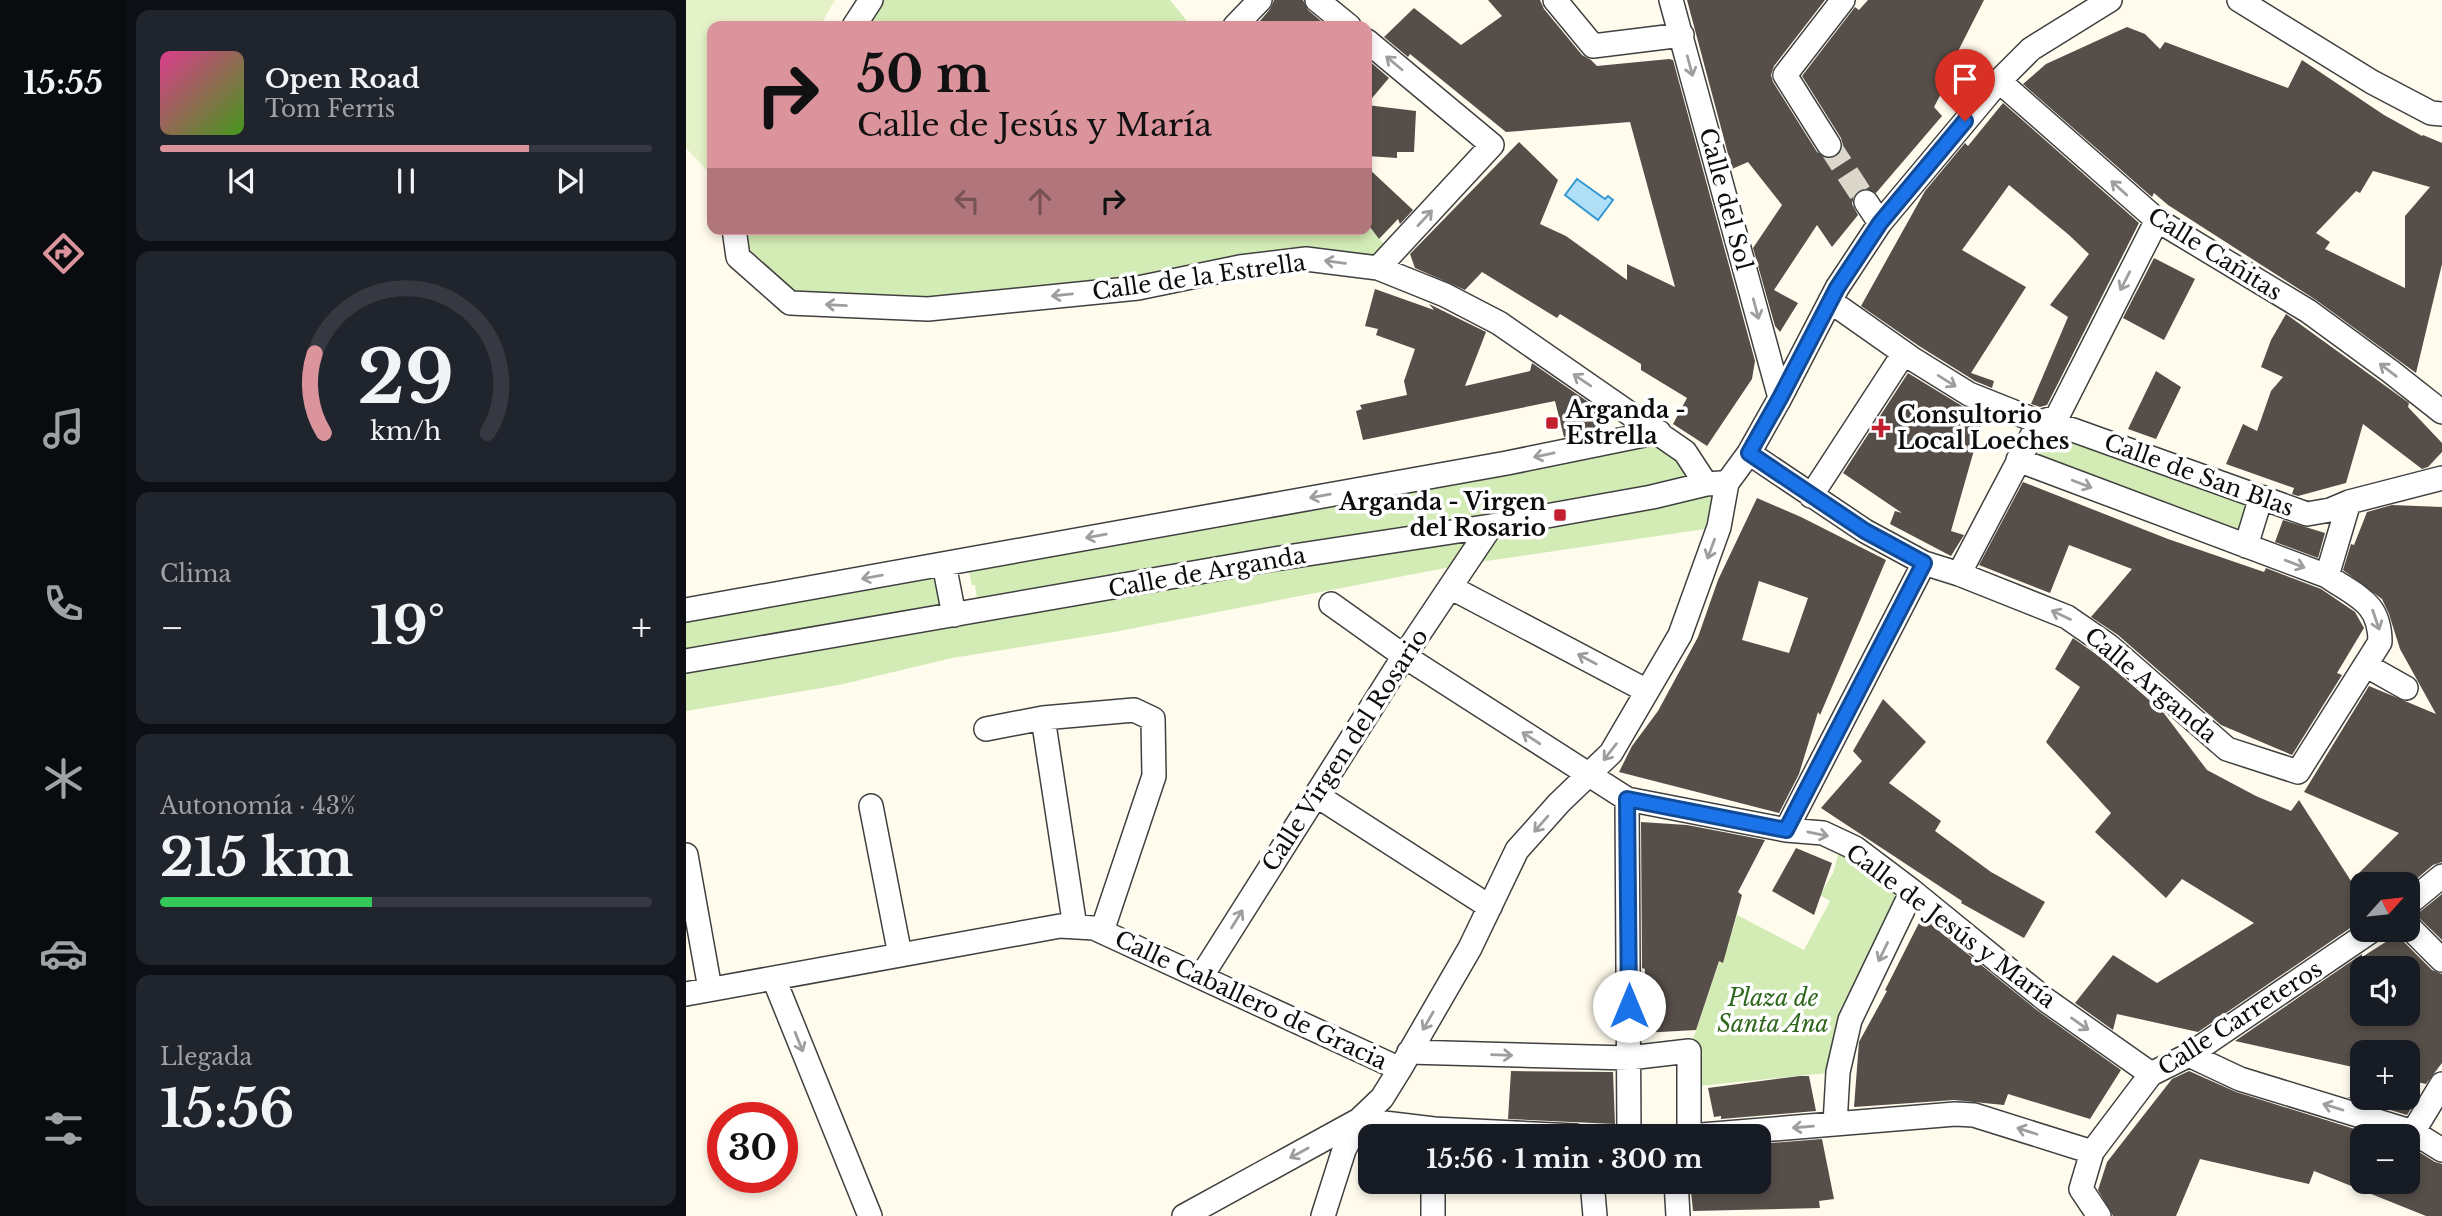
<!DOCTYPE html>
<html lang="es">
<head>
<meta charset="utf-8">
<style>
  :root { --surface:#171b24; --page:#20242c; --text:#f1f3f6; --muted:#9ea1a6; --line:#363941; --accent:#dc949c }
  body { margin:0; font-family:"Libre Baskerville",serif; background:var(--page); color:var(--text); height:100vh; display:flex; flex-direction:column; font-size:26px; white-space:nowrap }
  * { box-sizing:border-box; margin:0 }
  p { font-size:23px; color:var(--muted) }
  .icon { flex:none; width:38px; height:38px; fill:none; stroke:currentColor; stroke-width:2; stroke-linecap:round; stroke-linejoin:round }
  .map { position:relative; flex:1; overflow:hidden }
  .details { display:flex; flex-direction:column; gap:10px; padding:10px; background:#0d0f14; width:560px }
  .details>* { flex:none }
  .banner { position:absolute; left:21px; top:21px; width:665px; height:214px; border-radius:14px; box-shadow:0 4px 10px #0003; background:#dc949c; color:#111; overflow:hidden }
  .needle { width:46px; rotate:63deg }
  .tools { position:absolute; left:1664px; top:872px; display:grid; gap:14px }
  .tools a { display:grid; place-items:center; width:70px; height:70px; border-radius:14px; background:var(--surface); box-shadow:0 4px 10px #0003; font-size:35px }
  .speed { position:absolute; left:21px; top:1102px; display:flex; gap:14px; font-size:35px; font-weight:700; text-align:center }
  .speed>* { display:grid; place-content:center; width:91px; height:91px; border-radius:50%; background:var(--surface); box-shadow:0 4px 10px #0003; line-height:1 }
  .speed .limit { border:10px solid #d22; background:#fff; color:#111 }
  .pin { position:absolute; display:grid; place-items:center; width:60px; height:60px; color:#fff; margin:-72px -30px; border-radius:50% 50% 50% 0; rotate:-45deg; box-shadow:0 0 7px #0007 }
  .pin .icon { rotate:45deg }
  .me { position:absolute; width:77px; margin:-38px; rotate:0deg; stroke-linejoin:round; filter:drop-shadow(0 0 5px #0008) }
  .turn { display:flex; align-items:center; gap:24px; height:147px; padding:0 35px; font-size:32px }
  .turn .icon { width:91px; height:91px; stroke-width:2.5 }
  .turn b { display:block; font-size:49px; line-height:60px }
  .lanes { display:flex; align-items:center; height:66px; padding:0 35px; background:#0003; justify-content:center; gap:35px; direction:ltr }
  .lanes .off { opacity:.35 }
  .big { font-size:52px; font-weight:700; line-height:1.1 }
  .details .card { flex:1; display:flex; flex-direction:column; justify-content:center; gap:10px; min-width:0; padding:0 24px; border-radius:14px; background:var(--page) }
  .details .dial { align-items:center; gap:0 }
  .dial svg { height:182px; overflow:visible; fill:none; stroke:var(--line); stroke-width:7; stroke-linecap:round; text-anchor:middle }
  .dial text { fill:var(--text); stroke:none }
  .song { display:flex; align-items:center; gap:21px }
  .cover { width:84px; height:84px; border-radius:10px; background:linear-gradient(135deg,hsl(330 70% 55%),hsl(100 70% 35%)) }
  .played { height:7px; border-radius:4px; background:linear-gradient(90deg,var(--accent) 75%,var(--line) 75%) }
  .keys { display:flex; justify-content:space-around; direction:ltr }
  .heat { display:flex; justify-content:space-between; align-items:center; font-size:38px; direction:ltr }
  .charge { height:10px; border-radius:5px; background:linear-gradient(90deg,#34c759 43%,var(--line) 0) }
  .trip { position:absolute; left:672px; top:1124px; width:413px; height:70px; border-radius:14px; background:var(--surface); box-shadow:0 4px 10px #0003; font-weight:700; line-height:70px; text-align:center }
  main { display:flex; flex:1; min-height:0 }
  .tabs { display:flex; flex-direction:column; width:126px; justify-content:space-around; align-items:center; background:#090b0e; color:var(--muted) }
  .tabs .icon { width:49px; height:49px }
  .tabs .selected { color:var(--accent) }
  .tabs b { font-size:32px; color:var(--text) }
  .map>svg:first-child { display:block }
</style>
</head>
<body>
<main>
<nav class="tabs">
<b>15:55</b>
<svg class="icon selected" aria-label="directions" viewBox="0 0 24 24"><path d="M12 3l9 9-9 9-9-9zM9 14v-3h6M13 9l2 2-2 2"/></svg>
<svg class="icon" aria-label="music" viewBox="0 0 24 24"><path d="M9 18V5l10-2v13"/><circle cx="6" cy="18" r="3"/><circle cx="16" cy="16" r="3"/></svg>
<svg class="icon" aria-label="phone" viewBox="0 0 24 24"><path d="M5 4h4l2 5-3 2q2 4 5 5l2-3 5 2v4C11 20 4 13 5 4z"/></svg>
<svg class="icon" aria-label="climate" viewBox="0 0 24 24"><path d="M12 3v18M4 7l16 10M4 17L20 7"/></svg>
<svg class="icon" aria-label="car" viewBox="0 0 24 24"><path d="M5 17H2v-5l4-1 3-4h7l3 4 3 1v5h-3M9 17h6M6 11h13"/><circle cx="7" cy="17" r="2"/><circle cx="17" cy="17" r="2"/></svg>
<svg class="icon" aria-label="filters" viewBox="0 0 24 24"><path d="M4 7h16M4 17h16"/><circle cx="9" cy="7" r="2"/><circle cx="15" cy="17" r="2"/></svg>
</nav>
<section class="details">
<div class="card">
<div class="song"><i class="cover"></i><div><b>Open Road</b><p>Tom Ferris</p></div></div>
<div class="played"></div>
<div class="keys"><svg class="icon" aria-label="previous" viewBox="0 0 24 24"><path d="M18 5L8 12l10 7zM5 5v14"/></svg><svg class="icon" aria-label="pause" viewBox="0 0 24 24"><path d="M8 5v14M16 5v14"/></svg><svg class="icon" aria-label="next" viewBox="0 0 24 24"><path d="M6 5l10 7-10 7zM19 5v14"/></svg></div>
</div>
<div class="card dial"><svg viewBox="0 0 100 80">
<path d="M14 69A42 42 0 1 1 86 69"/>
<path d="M14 69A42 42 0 0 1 10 34" stroke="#dc949c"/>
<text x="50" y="56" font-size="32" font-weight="700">29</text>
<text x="50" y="72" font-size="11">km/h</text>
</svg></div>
<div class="card"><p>Clima</p>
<div class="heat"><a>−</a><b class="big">19°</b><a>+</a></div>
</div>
<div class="card"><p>Autonomía · 43%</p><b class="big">215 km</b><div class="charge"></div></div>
<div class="card"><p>Llegada</p><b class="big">15:56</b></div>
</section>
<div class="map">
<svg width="1756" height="1216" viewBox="0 0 1756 1216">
  <rect width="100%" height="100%" fill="#fffbed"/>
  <path fill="#d3ebb5" d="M185,0H484L505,26H168Z
    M681,225L706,253L692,268L620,259L242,309L104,303L52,257L48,229H681Z
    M1353,422L1575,497L1560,546L1332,460Z
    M973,432L1020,484L1041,483L1033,527L780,564L428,632L266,658L153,685L0,711V610L246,566L257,616L293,610L289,585H286L283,572L287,571L286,559Z
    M1156,842L1226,891L1152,1072L1003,1087V1051L1033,961L1037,962L1051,915L1118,950L1144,901L1134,895L1147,873Z"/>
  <path fill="#e5f2c7" d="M0,0H149L134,26H26V176L0,148Z"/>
  <path fill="#b0e0f8" stroke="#3499d2" stroke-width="2" d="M891,179L919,199L922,196L927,200L912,220L879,195Z"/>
  <path fill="#564e49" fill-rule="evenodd" d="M588,0H617L622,10L641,26H580L574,21L584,9Z
    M802,0H854L858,9L896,55L905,60L911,66L983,59L987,60L1069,361L1066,379L1021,446L987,424L1001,398L955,370V364L874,314L871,318L796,272L779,290L729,268L724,254L833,142L872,180L854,224L880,236L941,280V264L989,287L944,122L820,132L724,54L722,57L698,37L728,8L775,45L816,16Z
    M1001,0H1139L1088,66L1085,75L1087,82L1131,152L1143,159L1150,157L1155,152L1157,145L1155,138L1116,76L1169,7L1173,10L1182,0H1298L1267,61L1271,63L1248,107L1256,116L1190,193L1178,188L1168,195L1166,204L1172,215L1146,247L1131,225L1088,290L1112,303L1094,332L1089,326L1067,248L1096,205L1062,162L1046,169Z
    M1441,27L1459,34L1474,49L1479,42L1602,88L1616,60L1698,115L1736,136L1737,135L1756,143V264L1730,373L1630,300L1482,205L1468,193L1466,197L1337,84L1360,64ZM1687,171L1744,187L1719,216V288L1639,249L1644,242L1630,233L1670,191L1674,193Z
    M681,59L703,78L681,104Z
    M1317,103L1453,223L1361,405L1354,407L1345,404L1382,317L1364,305L1403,254L1383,235L1323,185L1276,250L1340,287L1285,373L1308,381L1306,388L1289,381L1233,346L1175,306L1239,191L1279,143L1282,146Z
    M681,105L730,111L728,152H711V158L681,156Z
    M681,167L727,210L714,224L712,219L693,239L681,223Z
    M1468,258L1509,279L1478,340L1437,318Z
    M689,289L748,310L743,304L800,332L779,386L844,371L846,363L921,415L916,429L878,437L869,401L677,440L670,411L676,409L674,405L721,395L718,381L729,349L690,335L692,329L679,326Z
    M1600,314L1723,403L1722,407L1756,443V452L1742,467L1736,469L1677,424L1660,483L1612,496L1606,494L1608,488L1540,464L1557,424L1571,431L1585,391L1597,377L1575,367L1585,340Z
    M1470,371L1495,387L1470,439L1442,429Z
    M1222,373L1276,406L1298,415L1265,531L1278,535L1265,556L1204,524L1209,511L1216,513L1157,473Z
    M1337,482L1482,539L1578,572L1580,568L1635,589L1669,612L1678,628L1651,673L1656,675L1606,755L1535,725L1432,635L1405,617L1446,569L1383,545L1364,593L1293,565Z
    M1071,498L1115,517L1200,560L1134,715L1132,712L1113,774L1093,813L933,772L946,746L972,711L1012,637L1032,580ZM1073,581L1122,598L1103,653L1056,640Z
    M1706,505L1756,507V862L1747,865L1722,886V884H1676V920L1512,1032L1431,1014L1427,1030L1389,1003L1427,955L1471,983L1568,923L1496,879L1480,898L1409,832L1425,813L1360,742L1394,687L1369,669L1387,638L1414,657L1477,712L1521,770L1570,796L1605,811L1613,800L1665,881L1713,833L1618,792L1683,686L1750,714L1714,649L1703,614L1696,599L1657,570L1665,544L1668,545L1681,512Z
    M1597,520L1639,533L1632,558L1589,542Z
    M1197,699L1240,742L1203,783L1255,821L1249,831L1305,872L1359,902L1338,938L1275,903L1276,901L1135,808L1176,761L1167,751Z
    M955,822L1001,825L1079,840L1052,892L1056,895L1037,963L1033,961L1010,1030L956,1033L959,969L956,968Z
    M1110,848L1146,863L1128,915L1086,891Z
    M1756,894V940L1730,915Z
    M1236,917L1352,1011L1435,1070L1404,1119L1322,1094L1318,1105L1268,1100L1168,1107L1173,1042L1201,991L1199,990Z
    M1713,937L1746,970L1756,974V1063L1740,1084L1722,1080V1052H1676V1069L1549,1041L1676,954V957L1706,938ZM1676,968H1722V1013H1676Z
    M825,1071L927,1072L929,1124L822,1119Z
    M1503,1071L1550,1092L1691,1136H1676V1181H1722V1145L1749,1162L1756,1164V1216H1740L1628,1171L1623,1184L1514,1159L1490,1216H1427L1412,1190L1421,1162L1486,1079Z
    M1114,1076H1123L1130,1111L1035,1119V1116L1028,1117L1022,1088Z
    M1661,1097H1732L1721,1115Z
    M1136,1139L1148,1199L1133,1201L1134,1208L1007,1211L1004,1181H1073V1144Z"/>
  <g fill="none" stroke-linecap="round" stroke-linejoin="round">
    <path stroke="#dbd7cb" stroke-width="23" stroke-dasharray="23 11" stroke-linecap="butt" d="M1143,145L1180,202"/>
    <defs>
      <path id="street" d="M631,0L663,26
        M869,0L907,46L996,35
        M985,0L1094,398
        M1553,0L1686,82L1745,113L1756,114
        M168,26L185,0
        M549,26L574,0
        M681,41L806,145L692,268
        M1313,81L1471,220L1622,311L1704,371L1756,412
        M1143,145L1099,75L1157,0
        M1180,202L1194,223
        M48,229L52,257L104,303L242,309L452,288L554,267L620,259L692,268L759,295L813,323L999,452L1020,484
        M1144,301L1225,358L1283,394L1353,422L1387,430L1621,514L1644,510L1663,502L1756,478
        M1063,453L1179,531L1238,563L1273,574L1381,617L1423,646L1541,749L1612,772L1694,642C1694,602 1671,597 1641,576
        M1332,460L1641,576L1663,502
        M1125,496L1218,353
        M1560,546L1575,497
        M258,564L268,615
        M1273,574L1353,422L1371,417L1471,220
        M764,587L961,691
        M645,604L718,656L941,799L1100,830L1137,833L1169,848L1226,891L1360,1000L1465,1074
        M0,610L821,463L973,432
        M0,661L582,560L805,526L966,497L1020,484L1035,483
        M1681,666L1720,688
        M357,718L389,927
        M300,729L357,718L448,710L467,719L468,776L416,931
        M630,795L804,907
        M941,799L943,1136
        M185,806L214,955
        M1100,830L1238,563
        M0,855L24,989
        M1722,904L1756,876
        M1722,926L1756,960
        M515,977L718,656L805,526
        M88,979L184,1216
        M0,994L374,926L408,928L714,1069
        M723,1052L943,1058L1003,1051V1136
        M1503,1055L1554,1079L1727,1132L1756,1150
        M673,1120L748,1129L889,1136
        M1149,1124L1152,1072L1164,1020L1226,891
        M1727,1132L1756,1084
        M1003,1136L1269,1114L1288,1115L1406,1152
        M906,1181L909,1216
        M990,1181L992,1216
        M498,1216L673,1120
        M637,1216L658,1150L673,1120L696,1098L714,1069L784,948L831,850L873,803L925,753L994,635L1033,527L1041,483L1063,453L1094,398L1151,288L1194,223L1313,81L1345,49L1424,0
        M747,1216V1181
        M1413,1216L1395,1189L1406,1152L1465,1074L1503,1055L1688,929"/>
    </defs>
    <use href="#street" stroke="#404040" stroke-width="26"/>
    <use href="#street" stroke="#fff" stroke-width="23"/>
  </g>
  <defs><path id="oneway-shaft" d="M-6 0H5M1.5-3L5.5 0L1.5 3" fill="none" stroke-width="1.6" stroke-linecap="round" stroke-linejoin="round" transform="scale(1.75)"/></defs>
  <g stroke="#9e9e9e">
    <use href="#oneway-shaft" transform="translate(708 63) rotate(-140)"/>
    <use href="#oneway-shaft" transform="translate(1004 66) rotate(75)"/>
    <use href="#oneway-shaft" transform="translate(1433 188) rotate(-138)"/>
    <use href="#oneway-shaft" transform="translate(739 218) rotate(-47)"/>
    <use href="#oneway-shaft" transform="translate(649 262) rotate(-173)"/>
    <use href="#oneway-shaft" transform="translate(1439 281) rotate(117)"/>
    <use href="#oneway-shaft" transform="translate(376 295) rotate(174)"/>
    <use href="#oneway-shaft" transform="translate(150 305) rotate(-177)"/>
    <use href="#oneway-shaft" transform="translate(1070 309) rotate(75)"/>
    <use href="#oneway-shaft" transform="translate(1702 370) rotate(-143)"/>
    <use href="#oneway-shaft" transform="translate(896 380) rotate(-146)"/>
    <use href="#oneway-shaft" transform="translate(1261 381) rotate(32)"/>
    <use href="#oneway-shaft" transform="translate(858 455) rotate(168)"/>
    <use href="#oneway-shaft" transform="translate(1396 484) rotate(21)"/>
    <use href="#oneway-shaft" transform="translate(634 496) rotate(170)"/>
    <use href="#oneway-shaft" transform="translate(410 536) rotate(170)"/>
    <use href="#oneway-shaft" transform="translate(1025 549) rotate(110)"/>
    <use href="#oneway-shaft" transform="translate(1609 564) rotate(21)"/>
    <use href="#oneway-shaft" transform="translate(186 577) rotate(170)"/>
    <use href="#oneway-shaft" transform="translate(1375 615) rotate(-155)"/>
    <use href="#oneway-shaft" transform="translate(1690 620) rotate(71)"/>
    <use href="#oneway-shaft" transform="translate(901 659) rotate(-152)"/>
    <use href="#oneway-shaft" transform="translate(845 738) rotate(-147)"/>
    <use href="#oneway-shaft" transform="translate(924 752) rotate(128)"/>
    <use href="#oneway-shaft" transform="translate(855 824) rotate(131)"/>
    <use href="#oneway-shaft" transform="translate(1132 834) rotate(12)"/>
    <use href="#oneway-shaft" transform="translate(551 919) rotate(-58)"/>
    <use href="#oneway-shaft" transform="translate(1197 952) rotate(116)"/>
    <use href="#oneway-shaft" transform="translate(742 1021) rotate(120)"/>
    <use href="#oneway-shaft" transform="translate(1394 1024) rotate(35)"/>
    <use href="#oneway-shaft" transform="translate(113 1042) rotate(68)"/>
    <use href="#oneway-shaft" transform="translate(816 1055) rotate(2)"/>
    <use href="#oneway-shaft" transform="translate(1647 1107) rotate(-163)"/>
    <use href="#oneway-shaft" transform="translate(1117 1127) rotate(175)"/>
    <use href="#oneway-shaft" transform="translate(1341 1131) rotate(-162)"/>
    <use href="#oneway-shaft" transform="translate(613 1153) rotate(151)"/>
  </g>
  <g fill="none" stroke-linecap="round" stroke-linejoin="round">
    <defs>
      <path id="route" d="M943,1006L941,799L1100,830L1238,563L1179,531L1063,453L1094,398L1151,288L1194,223L1279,121"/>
    </defs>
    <use href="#route" stroke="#114b97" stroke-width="18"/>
    <use href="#route" stroke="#1a73e8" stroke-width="12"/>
  </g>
  <g fill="#c2202e" stroke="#fff" stroke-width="2.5">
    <rect x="859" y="416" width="14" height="14" rx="3.5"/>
    <path d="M1191.5 417.5h7v7h7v7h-7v7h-7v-7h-7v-7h7z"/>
    <rect x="867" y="508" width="14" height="14" rx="3.5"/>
  </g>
  <g text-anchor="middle" stroke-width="7" stroke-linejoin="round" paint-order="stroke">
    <g font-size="23" fill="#0d0d0d" stroke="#fff">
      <text transform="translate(1040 199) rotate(75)" y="8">Calle del Sol</text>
      <text transform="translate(1529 254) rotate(32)" y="8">Calle Cañitas</text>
      <text transform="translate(513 277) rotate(-8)" y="8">Calle de la Estrella</text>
      <text transform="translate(1513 475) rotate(20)" y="8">Calle de San Blas</text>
      <text transform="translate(521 572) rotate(-10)" y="8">Calle de Arganda</text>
      <text transform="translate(1465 685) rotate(40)" y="8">Calle Arganda</text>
      <text transform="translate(659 750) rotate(-57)" y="8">Calle Virgen del Rosario</text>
      <text transform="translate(1265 926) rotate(37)" y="8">Calle de Jesús y María</text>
      <text transform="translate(565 1000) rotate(25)" y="8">Calle Caballero de Gracia</text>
      <text transform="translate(1554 1018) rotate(-33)" y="8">Calle Carreteros</text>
    </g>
    <g font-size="23" font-weight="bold" fill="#0d0d0d" stroke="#fff" text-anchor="start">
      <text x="880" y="418">Arganda -<tspan x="880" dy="26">Estrella</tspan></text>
      <text x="1211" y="423">Consultorio<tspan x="1211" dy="26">Local Loeches</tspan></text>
      <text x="860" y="510" text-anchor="end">Arganda - Virgen<tspan x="860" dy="26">del Rosario</tspan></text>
    </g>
    <g font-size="23" font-style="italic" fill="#2e671b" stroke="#fff">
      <text x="1087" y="1006">Plaza de<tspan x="1087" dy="26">Santa Ana</tspan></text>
    </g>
  </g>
</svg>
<div class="tools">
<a><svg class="needle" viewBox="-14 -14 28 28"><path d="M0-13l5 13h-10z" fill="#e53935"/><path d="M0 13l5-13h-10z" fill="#9ea1a6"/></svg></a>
<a><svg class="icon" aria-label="sound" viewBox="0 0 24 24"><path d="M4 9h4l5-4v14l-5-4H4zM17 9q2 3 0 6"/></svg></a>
<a>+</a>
<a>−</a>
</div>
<div class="speed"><div class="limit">30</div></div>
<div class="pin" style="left:1279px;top:121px;background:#d93025"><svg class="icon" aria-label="arrive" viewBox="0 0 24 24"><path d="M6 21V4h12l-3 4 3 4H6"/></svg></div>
<svg class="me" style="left:943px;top:1006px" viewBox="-20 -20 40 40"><circle r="19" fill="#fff"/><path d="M0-13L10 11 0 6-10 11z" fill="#1a73e8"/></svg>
<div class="trip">15:56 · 1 min · 300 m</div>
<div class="banner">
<div class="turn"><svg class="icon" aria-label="right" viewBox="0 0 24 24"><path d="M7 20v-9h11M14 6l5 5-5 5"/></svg><div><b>50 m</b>Calle de Jesús y María</div></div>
<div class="lanes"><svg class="icon off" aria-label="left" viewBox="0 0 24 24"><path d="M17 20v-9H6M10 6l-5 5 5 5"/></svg><svg class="icon off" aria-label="ahead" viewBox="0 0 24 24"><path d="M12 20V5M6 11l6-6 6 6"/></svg><svg class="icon" aria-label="right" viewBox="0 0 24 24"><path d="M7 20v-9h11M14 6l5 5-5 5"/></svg></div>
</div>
</div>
</main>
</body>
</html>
